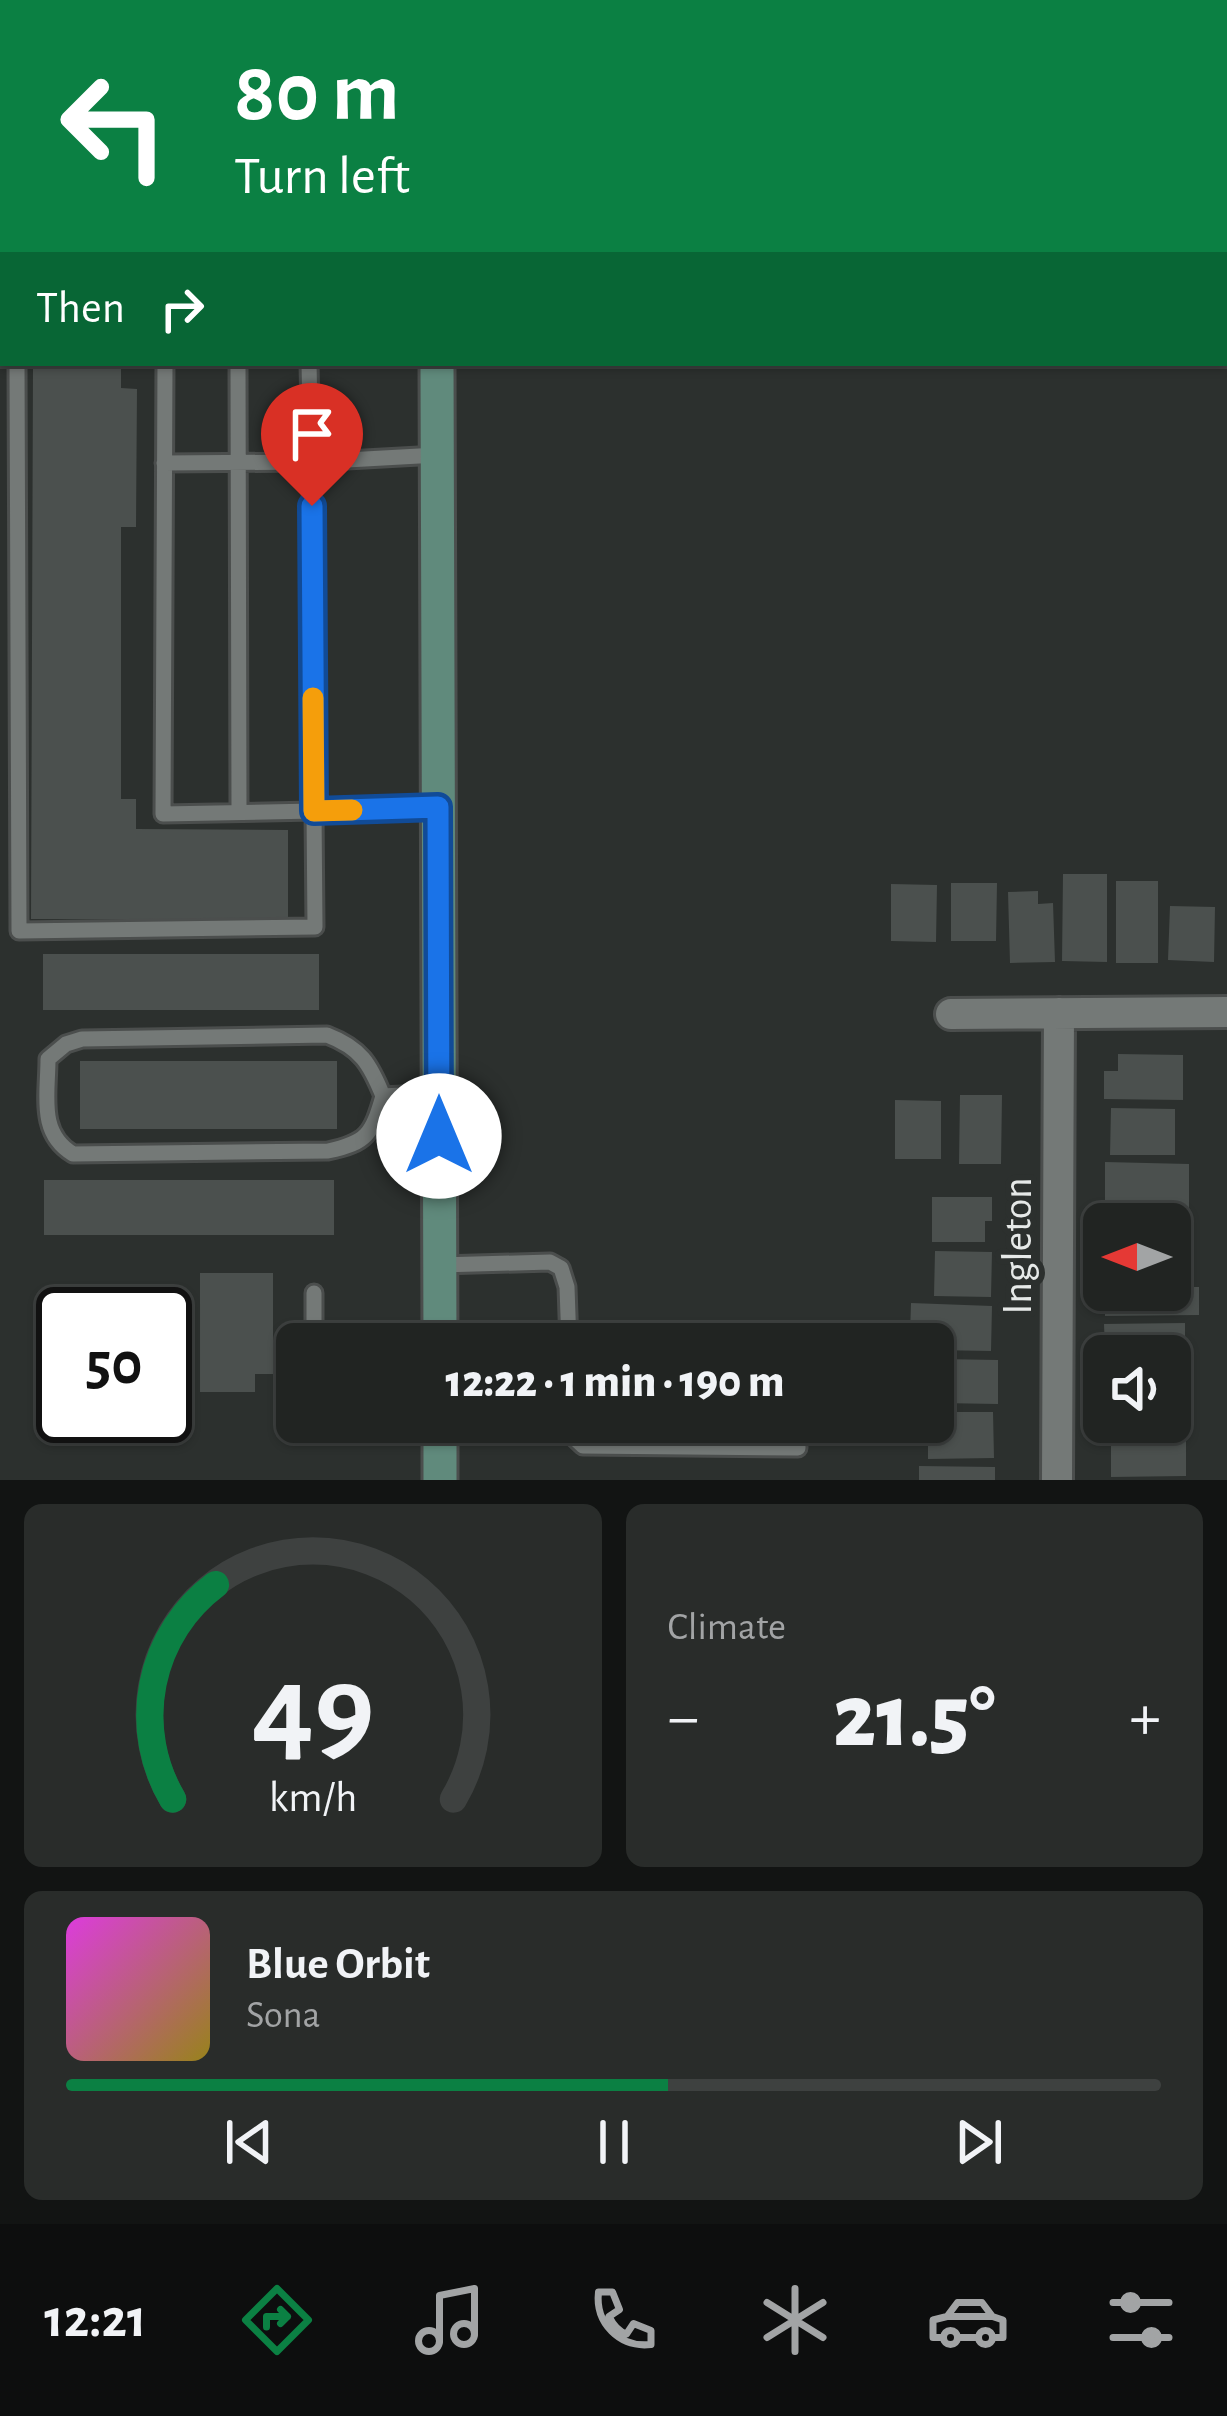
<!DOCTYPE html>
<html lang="en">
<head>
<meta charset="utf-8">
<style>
  :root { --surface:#212422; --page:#292c2a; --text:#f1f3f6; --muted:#a2a4a5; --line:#3e4140; --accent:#0b8043 }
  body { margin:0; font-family:"Alegreya Sans",sans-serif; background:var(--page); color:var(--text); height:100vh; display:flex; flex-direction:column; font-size:45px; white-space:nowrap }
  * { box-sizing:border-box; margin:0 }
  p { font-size:39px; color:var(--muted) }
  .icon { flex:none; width:66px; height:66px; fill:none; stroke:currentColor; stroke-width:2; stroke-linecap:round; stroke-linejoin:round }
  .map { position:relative; height:1480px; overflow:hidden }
  .sheet { display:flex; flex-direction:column; gap:24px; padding:24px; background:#121413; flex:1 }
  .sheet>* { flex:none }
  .hud { position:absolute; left:0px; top:0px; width:1227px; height:366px; box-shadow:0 3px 9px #0004,0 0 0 3px var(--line); background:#0b8043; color:#fff; overflow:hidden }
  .needle { width:78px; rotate:270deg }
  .tools { position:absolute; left:1083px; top:1203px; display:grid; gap:24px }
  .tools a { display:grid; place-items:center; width:108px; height:108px; border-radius:18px; background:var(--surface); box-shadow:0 3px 9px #0004,0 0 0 3px var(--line); font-size:60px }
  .speed { position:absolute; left:36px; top:1287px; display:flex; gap:24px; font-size:60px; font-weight:700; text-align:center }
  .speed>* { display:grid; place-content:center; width:156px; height:156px; border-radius:50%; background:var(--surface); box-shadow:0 3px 9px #0004,0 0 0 3px var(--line); line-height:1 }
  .speed .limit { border:6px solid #111; border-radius:18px; background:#fff; color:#111 }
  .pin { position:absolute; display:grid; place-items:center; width:102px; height:102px; color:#fff; margin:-123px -51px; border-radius:50% 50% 50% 0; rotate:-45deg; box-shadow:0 0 12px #0007 }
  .pin .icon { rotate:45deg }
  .me { position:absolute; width:132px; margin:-66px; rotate:0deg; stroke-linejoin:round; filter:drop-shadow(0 0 9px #0008) }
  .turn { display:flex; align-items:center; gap:42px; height:252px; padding:0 36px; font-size:54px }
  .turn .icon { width:156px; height:156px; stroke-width:2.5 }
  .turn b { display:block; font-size:84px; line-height:102px }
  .then { display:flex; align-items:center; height:114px; padding:0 36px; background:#0003; gap:24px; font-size:45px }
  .big { font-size:90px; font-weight:800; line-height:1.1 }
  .sheet .widget { flex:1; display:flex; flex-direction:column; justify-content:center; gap:18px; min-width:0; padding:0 42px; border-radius:18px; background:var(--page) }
  .sheet .dial { align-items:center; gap:0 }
  .dial svg { height:312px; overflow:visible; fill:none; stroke:var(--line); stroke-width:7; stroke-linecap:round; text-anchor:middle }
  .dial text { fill:var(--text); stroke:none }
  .song { display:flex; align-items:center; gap:36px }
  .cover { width:144px; height:144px; border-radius:18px; background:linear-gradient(135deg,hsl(300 70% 55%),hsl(50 70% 35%)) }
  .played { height:12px; border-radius:6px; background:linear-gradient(90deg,var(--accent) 55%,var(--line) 55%) }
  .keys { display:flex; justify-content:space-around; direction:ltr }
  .heat { display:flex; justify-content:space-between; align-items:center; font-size:66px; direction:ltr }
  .sheet .tiles { flex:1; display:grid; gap:24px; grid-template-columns:1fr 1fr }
  .widget:last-child { grid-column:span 2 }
  .trip { position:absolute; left:276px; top:1323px; width:678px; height:120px; border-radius:18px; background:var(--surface); box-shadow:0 3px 9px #0004,0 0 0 3px var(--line); font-weight:800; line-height:120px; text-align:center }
  .tabs { display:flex; height:192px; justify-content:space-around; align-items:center; background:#0d0e0e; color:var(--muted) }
  .tabs .icon { width:84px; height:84px }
  .tabs .current { color:var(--accent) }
  .tabs b { font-size:54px; color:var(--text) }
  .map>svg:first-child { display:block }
</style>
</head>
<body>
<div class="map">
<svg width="1227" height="1480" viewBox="0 0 1227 1480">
  <rect width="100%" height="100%" fill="#2c302e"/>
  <path fill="#4b504e" d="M33,363H121V388L137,389L136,527H121V799H136V829L288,830V920L31,919Z
    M1063,874H1107V962L1062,961Z
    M1116,881H1158V963H1116Z
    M951,883H997L996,941H951Z
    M891,884L937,885L936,942L891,941Z
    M1038,891V904L1053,903L1055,962L1010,963L1008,892Z
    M1170,906L1215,907L1214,962L1168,960Z
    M43,954H319V1010H43Z
    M1118,1054L1183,1055V1100L1104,1099V1071H1118Z
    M80,1061H337V1129H80Z
    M960,1095H1002L1001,1164H959Z
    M895,1100L941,1101V1159H895Z
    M1111,1108L1175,1109V1155H1110Z
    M1105,1162L1189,1164V1209L1105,1207Z
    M44,1180H334V1235H44Z
    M932,1197H992V1221H985V1242H932Z
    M1109,1216L1173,1217V1224H1109Z
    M935,1251L992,1252L991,1297L934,1296Z
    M1170,1269H1188L1189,1287H1199V1315L1105,1316V1290H1170Z
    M200,1273H273V1374H255V1392H200Z
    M911,1303L992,1306L991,1351L933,1350V1344H916V1334H910Z
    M1185,1323V1369H1170V1356H1114V1352H1105L1104,1324Z
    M940,1359L998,1360V1404L939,1403Z
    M1170,1378H1192V1400H1180V1422H1170Z
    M933,1412H993L994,1458L928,1459V1441L916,1442V1426H928V1422H933Z
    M1186,1431V1476L1111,1477V1432Z
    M919,1466L995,1467V1480H919Z"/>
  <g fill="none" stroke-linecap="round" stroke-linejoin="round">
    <defs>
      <path id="service" d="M16,0V3
        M542,0V3
        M305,3V0
        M738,3V0
        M17,363L19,931L315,927L314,811L163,814L165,363
        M238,363L239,812
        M309,363L311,462L437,455
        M164,463L311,462L314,811L438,807
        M383,1096C370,1064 361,1048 327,1035L82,1039L66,1044L48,1059C48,1095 38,1133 73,1154L328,1151C367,1143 372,1134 383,1096L439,1093
        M440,1265L550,1262L561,1268L567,1287L569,1344
        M314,1293V1344
        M570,1332L795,1333L796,1344
        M568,1422V1432L583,1446L798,1448L797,1422"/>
      <path id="minor" d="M951,1014L1227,1012
        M1057,1480L1059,1013"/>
      <path id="secondary" d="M435,0V3
        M437,363L440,1344
        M440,1422V1480"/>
    </defs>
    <use href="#service" stroke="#4b4e4d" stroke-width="21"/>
    <use href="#minor" stroke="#4b4e4d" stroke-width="36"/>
    <use href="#secondary" stroke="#4b4e4d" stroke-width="39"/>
    <use href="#service" stroke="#747977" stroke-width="15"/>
    <use href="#minor" stroke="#747977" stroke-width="30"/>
    <use href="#secondary" stroke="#608a7c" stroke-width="33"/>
  </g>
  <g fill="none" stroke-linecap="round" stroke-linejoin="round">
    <defs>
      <path id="route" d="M312,506L314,811L438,807L439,1136"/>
    </defs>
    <use href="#route" stroke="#114b97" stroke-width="30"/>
    <use href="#route" stroke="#1a73e8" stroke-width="21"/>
    <path stroke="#f59e0b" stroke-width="21" d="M313,698L314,811L352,810"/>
  </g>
  <g text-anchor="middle" stroke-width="12" stroke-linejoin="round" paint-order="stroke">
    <g font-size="42" fill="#e6e9e8" stroke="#2c302e">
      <text transform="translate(1016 1246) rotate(-90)" y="15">Ingleton</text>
    </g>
  </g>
</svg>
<div class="tools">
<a><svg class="needle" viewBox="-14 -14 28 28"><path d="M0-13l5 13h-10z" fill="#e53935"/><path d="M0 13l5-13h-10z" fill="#a2a4a5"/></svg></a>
<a><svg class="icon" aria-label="sound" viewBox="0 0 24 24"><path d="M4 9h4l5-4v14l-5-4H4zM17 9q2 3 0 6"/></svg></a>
</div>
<div class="speed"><div class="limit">50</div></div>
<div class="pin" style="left:312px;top:506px;background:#d93025"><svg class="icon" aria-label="arrive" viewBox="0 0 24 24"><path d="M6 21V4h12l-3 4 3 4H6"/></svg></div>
<svg class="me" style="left:439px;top:1136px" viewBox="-20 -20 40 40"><circle r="19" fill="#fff"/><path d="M0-13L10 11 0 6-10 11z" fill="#1a73e8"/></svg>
<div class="trip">12:22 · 1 min · 190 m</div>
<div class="hud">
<div class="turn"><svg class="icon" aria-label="left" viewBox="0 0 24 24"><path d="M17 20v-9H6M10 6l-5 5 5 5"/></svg><div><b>80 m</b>Turn left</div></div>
<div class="then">Then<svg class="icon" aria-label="right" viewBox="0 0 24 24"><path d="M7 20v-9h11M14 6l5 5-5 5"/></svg></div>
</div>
</div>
<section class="sheet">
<div class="tiles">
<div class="widget dial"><svg viewBox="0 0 100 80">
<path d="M14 69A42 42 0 1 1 86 69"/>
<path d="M14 69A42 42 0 0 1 25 14" stroke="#0b8043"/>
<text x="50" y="56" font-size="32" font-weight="700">49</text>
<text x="50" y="72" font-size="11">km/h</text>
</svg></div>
<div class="widget"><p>Climate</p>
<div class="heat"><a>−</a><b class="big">21.5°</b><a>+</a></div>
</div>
<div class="widget">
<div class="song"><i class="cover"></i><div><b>Blue Orbit</b><p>Sona</p></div></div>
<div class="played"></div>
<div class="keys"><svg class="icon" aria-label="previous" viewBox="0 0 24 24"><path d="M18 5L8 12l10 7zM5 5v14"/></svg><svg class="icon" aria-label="pause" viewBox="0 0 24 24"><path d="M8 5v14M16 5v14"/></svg><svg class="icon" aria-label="next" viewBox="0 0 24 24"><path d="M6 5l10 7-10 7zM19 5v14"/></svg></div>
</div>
</div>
</section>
<nav class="tabs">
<b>12:21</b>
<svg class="icon current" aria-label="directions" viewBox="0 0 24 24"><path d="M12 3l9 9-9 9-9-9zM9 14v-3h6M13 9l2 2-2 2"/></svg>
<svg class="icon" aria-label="music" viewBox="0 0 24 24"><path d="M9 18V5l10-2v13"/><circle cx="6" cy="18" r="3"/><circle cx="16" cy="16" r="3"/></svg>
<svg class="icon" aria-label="phone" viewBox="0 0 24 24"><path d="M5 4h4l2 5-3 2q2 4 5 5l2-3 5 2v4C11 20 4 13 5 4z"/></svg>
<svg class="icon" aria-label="climate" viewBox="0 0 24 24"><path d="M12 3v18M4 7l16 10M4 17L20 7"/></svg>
<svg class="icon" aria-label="car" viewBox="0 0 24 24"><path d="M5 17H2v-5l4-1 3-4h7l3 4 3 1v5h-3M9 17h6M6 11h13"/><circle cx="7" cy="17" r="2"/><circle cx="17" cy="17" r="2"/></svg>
<svg class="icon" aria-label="filters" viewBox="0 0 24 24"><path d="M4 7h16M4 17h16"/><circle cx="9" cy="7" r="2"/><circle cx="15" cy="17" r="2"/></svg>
</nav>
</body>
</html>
